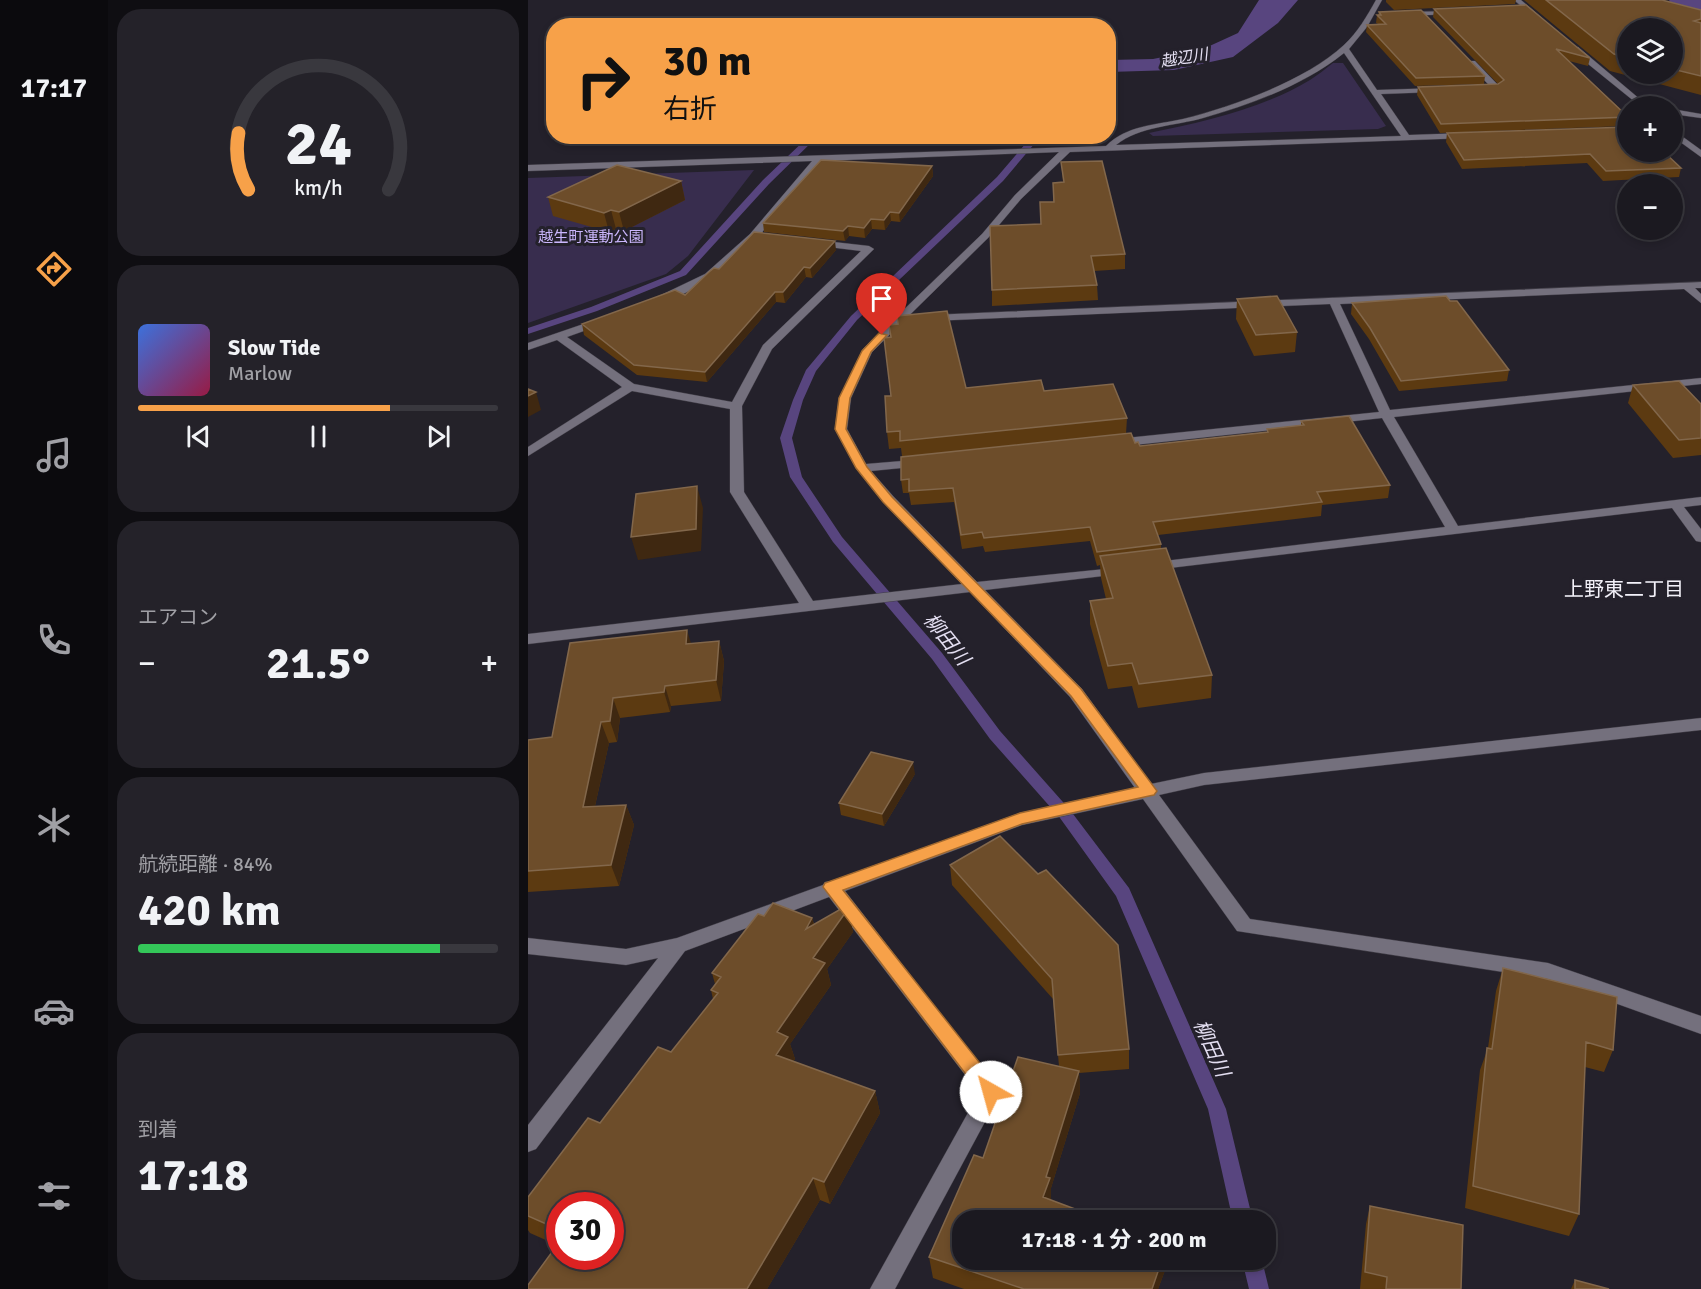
<!DOCTYPE html>
<html lang="ja">
<head>
<meta charset="utf-8">
<style>
  :root { --surface:#1b1920; --page:#242229; --text:#f1f3f6; --muted:#a0a0a5; --line:#39383e; --accent:#f7a149 }
  body { margin:0; font-family:Signika,"Noto Sans JP",sans-serif; background:var(--page); color:var(--text); height:100vh; display:flex; flex-direction:column; font-size:22px; white-space:nowrap }
  * { box-sizing:border-box; margin:0 }
  p { font-size:20px; color:var(--muted) }
  .icon { flex:none; width:33px; height:33px; fill:none; stroke:currentColor; stroke-width:2; stroke-linecap:round; stroke-linejoin:round }
  .map { position:relative; flex:1; overflow:hidden }
  .details { display:flex; flex-direction:column; gap:9px; padding:9px; background:#0f0e12; width:420px }
  .details>* { flex:none }
  .banner { position:absolute; left:18px; top:18px; width:570px; height:126px; border-radius:24px; box-shadow:0 3px 9px #0003,0 0 0 2px var(--line); background:#f7a149; color:#111; overflow:hidden }
  .fabs { position:absolute; left:1089px; top:18px; display:grid; gap:12px }
  .fabs a { display:grid; place-items:center; width:66px; height:66px; border-radius:50%; background:var(--surface); box-shadow:0 3px 9px #0003,0 0 0 2px var(--line); font-size:30px }
  .speed { position:absolute; left:18px; top:1192px; display:flex; gap:12px; font-size:30px; font-weight:700; text-align:center }
  .speed>* { display:grid; place-content:center; width:78px; height:78px; border-radius:50%; background:var(--surface); box-shadow:0 3px 9px #0003,0 0 0 2px var(--line); line-height:1 }
  .speed .limit { border:9px solid #d22; background:#fff; color:#111 }
  .pin { position:absolute; display:grid; place-items:center; width:51px; height:51px; color:#fff; margin:-62px -26px; border-radius:50% 50% 50% 0; rotate:-45deg; box-shadow:0 0 6px #0007 }
  .pin .icon { rotate:45deg }
  .me { position:absolute; width:66px; margin:-33px; rotate:322deg; stroke-linejoin:round; filter:drop-shadow(0 0 4px #0008) }
  .turn { display:flex; align-items:center; gap:21px; height:126px; padding:0 18px; font-size:27px }
  .turn .icon { width:78px; height:78px; stroke-width:2.5 }
  .turn b { display:block; font-size:42px; line-height:51px }
  .big { font-size:45px; font-weight:700; line-height:1.1 }
  .details .widget { flex:1; display:flex; flex-direction:column; justify-content:center; gap:9px; min-width:0; padding:0 21px; border-radius:24px; background:var(--page) }
  .details .dial { align-items:center; gap:0 }
  .dial svg { height:156px; overflow:visible; fill:none; stroke:var(--line); stroke-width:7; stroke-linecap:round; text-anchor:middle }
  .dial text { fill:var(--text); stroke:none }
  .song { display:flex; align-items:center; gap:18px }
  .cover { width:72px; height:72px; border-radius:9px; background:linear-gradient(135deg,hsl(220 70% 55%),hsl(340 70% 35%)) }
  .played { height:6px; border-radius:3px; background:linear-gradient(90deg,var(--accent) 70%,var(--line) 70%) }
  .keys { display:flex; justify-content:space-around; direction:ltr }
  .heat { display:flex; justify-content:space-between; align-items:center; font-size:33px; direction:ltr }
  .charge { height:9px; border-radius:4px; background:linear-gradient(90deg,#34c759 84%,var(--line) 0) }
  .trip { position:absolute; left:424px; top:1210px; width:324px; height:60px; border-radius:24px; background:var(--surface); box-shadow:0 3px 9px #0003,0 0 0 2px var(--line); font-weight:700; line-height:60px; text-align:center }
  main { display:flex; flex:1; min-height:0 }
  .dock { display:flex; flex-direction:column; width:108px; justify-content:space-around; align-items:center; background:#0b0a0d; color:var(--muted) }
  .dock .icon { width:42px; height:42px }
  .dock .on { color:var(--accent) }
  .dock b { font-size:27px; color:var(--text) }
  .map>svg:first-child { display:block }
</style>
</head>
<body>
<main>
<nav class="dock">
<b>17:17</b>
<svg class="icon on" aria-label="directions" viewBox="0 0 24 24"><path d="M12 3l9 9-9 9-9-9zM9 14v-3h6M13 9l2 2-2 2"/></svg>
<svg class="icon" aria-label="music" viewBox="0 0 24 24"><path d="M9 18V5l10-2v13"/><circle cx="6" cy="18" r="3"/><circle cx="16" cy="16" r="3"/></svg>
<svg class="icon" aria-label="phone" viewBox="0 0 24 24"><path d="M5 4h4l2 5-3 2q2 4 5 5l2-3 5 2v4C11 20 4 13 5 4z"/></svg>
<svg class="icon" aria-label="climate" viewBox="0 0 24 24"><path d="M12 3v18M4 7l16 10M4 17L20 7"/></svg>
<svg class="icon" aria-label="car" viewBox="0 0 24 24"><path d="M5 17H2v-5l4-1 3-4h7l3 4 3 1v5h-3M9 17h6M6 11h13"/><circle cx="7" cy="17" r="2"/><circle cx="17" cy="17" r="2"/></svg>
<svg class="icon" aria-label="filters" viewBox="0 0 24 24"><path d="M4 7h16M4 17h16"/><circle cx="9" cy="7" r="2"/><circle cx="15" cy="17" r="2"/></svg>
</nav>
<section class="details">
<div class="widget dial"><svg viewBox="0 0 100 80">
<path d="M14 69A42 42 0 1 1 86 69"/>
<path d="M14 69A42 42 0 0 1 9 40" stroke="#f7a149"/>
<text x="50" y="56" font-size="32" font-weight="700">24</text>
<text x="50" y="72" font-size="11">km/h</text>
</svg></div>
<div class="widget">
<div class="song"><i class="cover"></i><div><b>Slow Tide</b><p>Marlow</p></div></div>
<div class="played"></div>
<div class="keys"><svg class="icon" aria-label="previous" viewBox="0 0 24 24"><path d="M18 5L8 12l10 7zM5 5v14"/></svg><svg class="icon" aria-label="pause" viewBox="0 0 24 24"><path d="M8 5v14M16 5v14"/></svg><svg class="icon" aria-label="next" viewBox="0 0 24 24"><path d="M6 5l10 7-10 7zM19 5v14"/></svg></div>
</div>
<div class="widget"><p>エアコン</p>
<div class="heat"><a>−</a><b class="big">21.5°</b><a>+</a></div>
</div>
<div class="widget"><p>航続距離 · 84%</p><b class="big">420 km</b><div class="charge"></div></div>
<div class="widget"><p>到着</p><b class="big">17:18</b></div>
</section>
<div class="map">
<svg width="1173" height="1289" viewBox="0 0 1173 1289">
  <rect width="100%" height="100%" fill="#24212b"/>
  <path fill="#382d4e" d="M805,63H815L858,126L850,129L625,136L621,133C675,122 734,109 782,80C790,75 797,69 805,63Z
    M226,170L160,256L138,274L0,323V178Z"/>
  <path fill="#58457f" d="M731,0H770L750,23L705,57L646,70L581,72V60L625,59L675,49L710,33Z"/>
  <g fill="none" stroke-linecap="round" stroke-linejoin="round">
    <path fill="#58457f" fill-rule="evenodd" d="M281,136H290L241,184L158,275L69,311L0,334V328L63,307L152,271L235,180Z
      M504,136H513L475,181L329,320L288,371L275,400L264,438L274,477L314,537L414,653L472,731L542,810L601,888L698,1109L725,1221H705L680,1109L588,896L532,818L462,739L404,659L305,542L262,477L252,438L265,400L278,370L323,316L469,177Z
      M714,1260H734L741,1289H721Z"/>
    <path fill="#58457f" fill-rule="evenodd" d="M1141,0H1173V17L1146,8Z"/>
    <defs>
      <path id="minor" d="M848,0H854L839,27L821,49L849,90L911,88V92H908L853,94L881,135L938,133L941,134V138L542,152L493,199L460,238L344,352L323,398L319,429L338,464L398,459L400,462L398,465L394,466L343,471L365,496L449,582L597,567L599,570L597,573L592,574L457,590L554,689L623,784L676,773L1173,718V730L676,785L631,795L722,919L1020,963L1173,1016V1034L1020,979L709,931L615,799L494,825L317,891L473,1092L367,1289H342L451,1093L301,897L157,951L8,1149L0,1152V1125L130,958L98,965L0,954V938L98,949L149,938L295,885L297,882L306,881L492,813L607,788L542,697L442,592L0,644V634L271,603L202,492V409L104,391L0,456V447L94,387L29,340L0,350V343L70,319H78V323L39,337L106,384L204,402L235,345L333,251L284,245V241L288,240L341,246L346,249L244,349L214,406L216,492L285,601L434,584L355,502L328,468L307,429L311,398L335,349L454,234L487,195L531,152L293,161C249,214 204,282 133,302L129,301V297L177,274L222,234L284,161L0,171V165L578,146C599,125 628,125 655,119C706,106 777,81 816,45C830,32 839,16 848,0ZM816,53L873,136L588,145C611,126 647,126 675,118C724,104 776,85 816,53Z
        M986,0H993L1014,18L1008,19Z
        M927,11L925,14L877,16L873,14L877,12Z
        M1044,47H1050L1120,106H1112L1044,51Z
        M941,61H947L971,86V90L953,91V87L962,86L941,65Z
        M1144,109L1173,114V118L1144,114Z
        M1144,129L1173,150V157L1144,136Z
        M1173,282V288H1167L1173,294V303L1156,289L812,304L862,410L1173,378V384L866,417L930,526L1173,497V505L1156,507L1173,529V542L1168,541L1144,508L625,570L620,569L618,566L620,563L917,527L854,418L588,447L582,443L588,439L851,412L802,304L403,321L398,318L403,315Z"/>
    </defs>
    <use href="#minor" stroke="#403d46" stroke-width="1"/>
    <use href="#minor" fill="#74707d" fill-rule="evenodd"/>
  </g>
  <path fill="#5c3a11" fill-rule="evenodd" d="M858,0H988L987,4L866,10L858,2Z
    M996,0H1134L1173,10V95L1082,71ZM1100,28H1144V74H1100Z
    M906,9L1062,58L1060,66L1041,61L1100,116L1098,126L912,133L889,95L890,87L970,84L905,17Z
    M851,12L957,76L956,84L887,86L838,32L839,25L850,24L848,23L849,15H850Z
    M919,133L1153,168L1151,177L1075,181L1059,163L934,169L918,142Z
    M533,162L597,254V269L566,271L569,285L570,300L464,306V290L513,224L525,202V183L535,182Z
    M404,166L405,176L372,222L363,221L357,230L344,229L337,238L321,236L317,241L236,232L235,223Z
    M153,181L157,200L96,231L88,229L81,232L25,216L20,197Z
    M308,250L284,278L278,277L257,303L248,302L179,382L109,375L56,335L54,324L157,295L191,269Z
    M709,299L769,332L767,352L726,356L708,319Z
    M922,301L981,370L979,381L871,391L841,339L823,314L824,303Z
    M369,316L438,388L516,391L599,418L598,434L607,443L612,446L739,432V429L773,426V421L862,485L860,498L794,505L793,516L630,535L633,544V549L684,675L683,698L610,708L604,686L580,689L562,624V601L578,599L573,578L572,565L569,566L562,541L457,552L455,546L434,549L426,502L383,505L381,493H375L373,480L374,456L373,448L361,449L359,432L363,396L362,337L361,325L370,324Z
    M1105,385L1173,404V455L1145,458L1100,403Z
    M191,641L196,661L193,701L143,706L142,712L92,718L89,742L81,743L67,806L98,805L106,825L91,886L0,892V740L24,737L163,644Z
    M387,774L356,826L313,815L311,803Z
    M422,865L510,874L601,1049V1069L551,1073L552,1093L523,1188V1200L435,1260H639V1265L630,1289H436L405,1278L401,1257L455,1158L531,1066L525,999L424,885Z
    M245,903L284,918L286,924L318,906L320,909L325,932L299,969L303,985L262,1044L267,1059L265,1061L347,1091L352,1113L302,1204L292,1200L239,1289H0V1285L29,1245L2,1233L0,1230V1197L60,1118L72,1123L130,1047L143,1052L185,999L183,990L187,984L184,973L230,914L236,916ZM32,1206H82V1257H32Z
    M975,968L1085,1050L1076,1072L1057,1067L1051,1214L1041,1236L937,1208L952,1070L960,1048L968,991Z
    M842,1206L933,1289H832L838,1224Z
    M1047,1280L1081,1289H1043Z"/>
  <path fill="#3f2811" d="M404,166L405,176L372,222L371,213Z
    M153,181L157,200L96,231L91,212Z
    M83,210L88,229L81,232L76,213Z
    M362,212L363,221L357,230L356,220Z
    M343,219L344,229L337,238L336,228Z
    M320,226L321,236L317,241L315,231Z
    M307,241L308,250L284,278L282,268Z
    M276,267L278,277L257,303L255,292Z
    M247,292L248,302L179,382L177,372Z
    M8,392L13,410L0,417V396Z
    M169,486L175,508L173,551L110,560L103,537Z
    M159,630L165,650L158,644Z
    M191,641L196,661L193,701L188,680Z
    M137,686L143,706L142,712L136,692Z
    M85,698L92,718L89,742L82,721Z
    M73,722L81,743L62,828L55,807Z
    M385,762L387,774L356,826L354,814Z
    M98,805L106,825L91,886L83,865Z
    M320,909L325,932L299,969L303,985L262,1044L267,1059L255,1077L248,1055L249,1032L285,958Z
    M284,918L290,941L278,929Z
    M551,1071L552,1093L523,1188V1200L515,1197L518,1177Z
    M347,1091L352,1113L302,1204L296,1182Z
    M285,1178L292,1200L239,1289H219Z
    M634,1260H639V1265L630,1289H624Z"/>
  <path fill="#6d4d2a" stroke="#82674b" stroke-width="1.5" d="M1018,0H1134L1173,10V19L1166,21L1173,23V76L1144,69V28H1100V58L1086,54Z
    M998,5L1062,58L1028,49L1100,117L913,124L890,87L970,84L976,80L906,9Z
    M893,10L957,76L888,78L839,25L858,24L849,15H853L851,12Z
    M1100,127V152H1136L1153,168L1078,171L1062,154L936,160L919,133Z
    M293,160L404,166L371,213L362,212L356,220L343,219L336,228L320,226L315,231L235,223Z
    M574,161L597,254L563,256L569,285L464,290L462,226L513,224L512,202H526L525,183L536,182L533,162Z
    M89,165L153,181L91,212L83,210L76,213L20,197Z
    M226,232L307,241L282,268L276,267L255,292H247L177,372L106,365L54,324L147,290L157,295L181,272L186,268L191,269Z
    M749,296L769,332L728,335L709,299Z
    M918,296L922,301H929L981,370L873,381L842,328L824,303Z
    M419,311L438,388L513,380L516,391L585,384L599,418L372,441V431L359,432L357,396H363L356,338L363,337L361,325L370,324L369,316Z
    M1151,381L1173,404V438L1151,440L1105,385Z
    M0,389L8,392L0,396Z
    M821,416L862,485L789,492L794,502L625,522L633,544L569,552L562,527L456,538L454,532L433,535L425,488L381,491V479L373,480V457L603,433L607,443L610,442L612,446L740,432L739,429L776,425L773,421Z
    M169,486L168,529L103,537L108,494Z
    M638,548L684,675L611,684L604,663L580,666L562,601L585,598L572,556Z
    M159,630L158,644L191,641L188,680L137,686L136,692L85,698L82,721L73,722L55,807L98,805L83,865L0,871V740L24,737L42,643Z
    M343,752L385,762L354,814L311,803Z
    M472,836L510,874L518,870L590,945L601,1049L530,1055L524,979L422,865Z
    M245,903L284,918L278,929L318,906L320,909L285,958L297,963L249,1032L260,1037L248,1055L347,1091L296,1182L285,1178L219,1289H0V1285L32,1241V1257H82V1206H32V1230L0,1216V1197L60,1118L72,1123L130,1047L143,1052L190,993L183,990L193,977L184,973L230,914L236,916Z
    M975,968L1089,997L1085,1050L1058,1042L1051,1214L945,1186L959,1048L964,1049Z
    M490,1057L551,1071L518,1177L522,1178L515,1197L579,1221H435V1260H634L624,1289H496L401,1257L446,1155L455,1158Z
    M842,1206L935,1225L933,1289H858L859,1277L837,1272Z
    M1047,1280L1081,1289H1047Z"/>
  <path fill="#f7a149" stroke="#a1692f" stroke-width="1.5" d="M351,333L359,335L343,352L322,398L318,429L339,467L364,497L553,689L629,791L626,795L621,796L494,824L315,890L470,1086L472,1092L470,1098L463,1100L456,1098L295,887L297,883L492,813L610,787L543,696L355,502L328,468L307,429L311,398L334,351Z"/>
  <g text-anchor="middle" stroke-width="6" stroke-linejoin="round" paint-order="stroke">
    <g font-size="15" fill="#cbb7fd" stroke="#24212b">
      <text x="63" y="242">越生町運動公園</text>
    </g>
    <g font-size="16" font-style="italic" fill="#e4dff2" stroke="#24212b">
      <text transform="translate(656 57) rotate(-9)" y="6">越辺川</text>
    </g>
    <g font-size="20" fill="#f3f1f9" stroke="#24212b">
      <text x="1096" y="596">上野東二丁目</text>
    </g>
    <g font-size="20" font-style="italic" fill="#e4dff2" stroke="#24212b">
      <text transform="translate(419 639) rotate(51)" y="7">柳田川</text>
      <text transform="translate(684 1048) rotate(66)" y="7">柳田川</text>
    </g>
  </g>
</svg>
<div class="fabs">
<a><svg class="icon" aria-label="layers" viewBox="0 0 24 24"><path d="M12 4l9 5-9 5-9-5zM3 14l9 5 9-5"/></svg></a>
<a>+</a>
<a>−</a>
</div>
<div class="speed"><div class="limit">30</div></div>
<div class="pin" style="left:354px;top:335px;background:#d93025"><svg class="icon" aria-label="arrive" viewBox="0 0 24 24"><path d="M6 21V4h12l-3 4 3 4H6"/></svg></div>
<svg class="me" style="left:463px;top:1092px" viewBox="-20 -20 40 40"><circle r="19" fill="#fff"/><path d="M0-13L10 11 0 6-10 11z" fill="#f7a149"/></svg>
<div class="trip">17:18 · 1 分 · 200 m</div>
<div class="banner">
<div class="turn"><svg class="icon" aria-label="right" viewBox="0 0 24 24"><path d="M7 20v-9h11M14 6l5 5-5 5"/></svg><div><b>30 m</b>右折</div></div>
</div>
</div>
</main>
</body>
</html>
